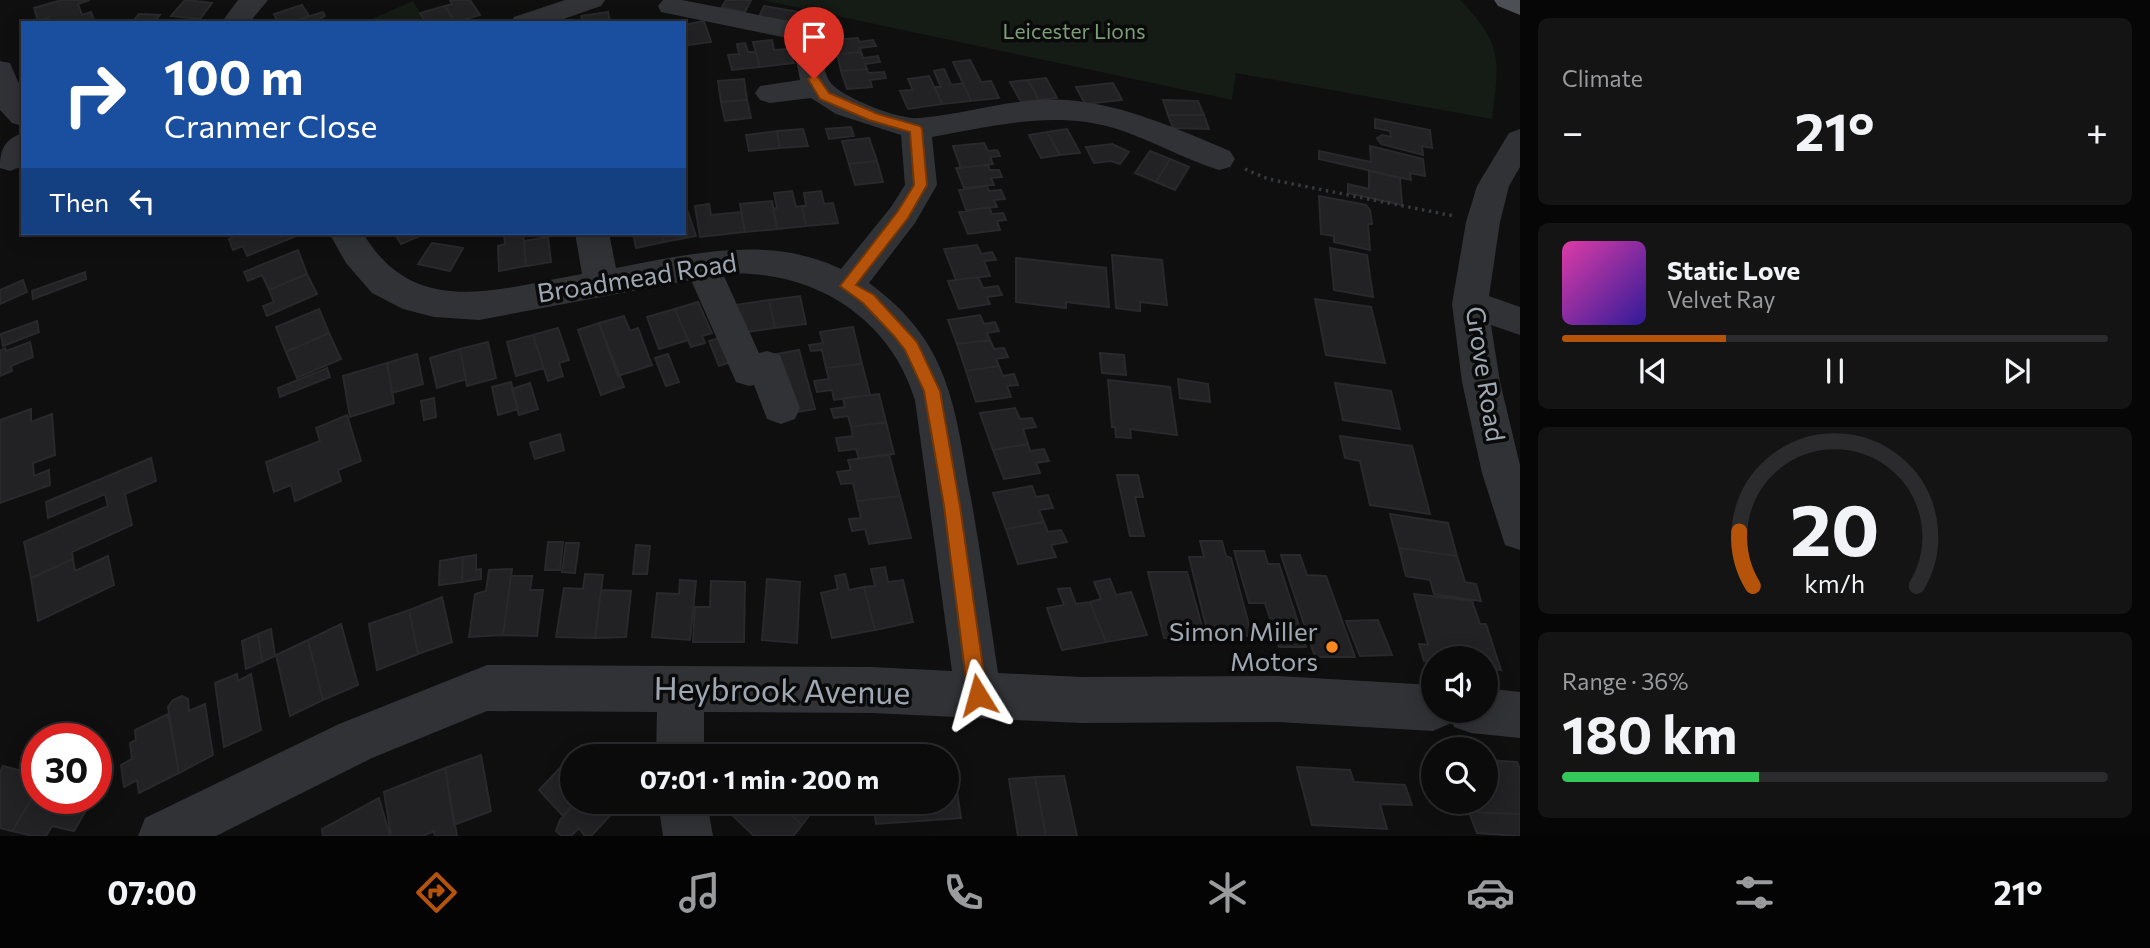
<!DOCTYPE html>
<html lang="en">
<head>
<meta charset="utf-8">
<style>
  :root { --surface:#0b0b0c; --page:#141415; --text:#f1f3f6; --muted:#9a9b9d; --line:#2b2b2d; --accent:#b45309 }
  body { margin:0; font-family:Commissioner,sans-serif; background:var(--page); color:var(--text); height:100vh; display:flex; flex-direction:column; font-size:26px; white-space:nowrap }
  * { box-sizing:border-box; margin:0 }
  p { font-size:23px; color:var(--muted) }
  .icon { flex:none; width:38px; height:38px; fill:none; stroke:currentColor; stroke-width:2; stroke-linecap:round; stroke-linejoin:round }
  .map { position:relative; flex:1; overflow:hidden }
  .panel { display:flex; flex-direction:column; gap:18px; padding:18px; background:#060607; width:630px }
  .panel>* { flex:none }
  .hud { position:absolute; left:21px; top:21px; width:665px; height:214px; border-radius:0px; box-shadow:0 4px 18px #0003,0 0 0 2px var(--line); background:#1a4fa0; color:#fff; overflow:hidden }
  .fabs { position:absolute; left:1421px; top:646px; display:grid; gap:14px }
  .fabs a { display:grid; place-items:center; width:77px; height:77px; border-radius:50%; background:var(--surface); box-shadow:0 4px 18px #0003,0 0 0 2px var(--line); font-size:35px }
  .speed { position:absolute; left:21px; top:723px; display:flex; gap:14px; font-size:35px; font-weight:700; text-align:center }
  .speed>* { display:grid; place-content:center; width:91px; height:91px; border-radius:50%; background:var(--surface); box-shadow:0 4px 18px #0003,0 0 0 2px var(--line); line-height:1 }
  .speed .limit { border:10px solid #d22; background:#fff; color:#111 }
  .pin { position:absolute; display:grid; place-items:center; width:60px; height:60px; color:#fff; margin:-72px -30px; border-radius:50% 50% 50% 0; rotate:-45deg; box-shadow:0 0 7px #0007 }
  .pin .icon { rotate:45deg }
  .me { position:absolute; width:77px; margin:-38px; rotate:352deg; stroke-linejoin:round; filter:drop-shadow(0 0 5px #0008) }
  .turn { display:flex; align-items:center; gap:24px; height:147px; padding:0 28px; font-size:32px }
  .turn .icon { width:91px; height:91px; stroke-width:2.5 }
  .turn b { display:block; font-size:49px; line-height:60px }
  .then { display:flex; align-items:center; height:66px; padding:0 28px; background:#0003; gap:14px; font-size:26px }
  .big { font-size:52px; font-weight:700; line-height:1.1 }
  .panel .card { flex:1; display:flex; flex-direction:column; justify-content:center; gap:10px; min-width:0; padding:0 24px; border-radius:10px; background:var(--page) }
  .panel .dial { align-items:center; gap:0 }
  .dial svg { height:182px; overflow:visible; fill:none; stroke:var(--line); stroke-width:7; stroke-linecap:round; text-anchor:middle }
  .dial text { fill:var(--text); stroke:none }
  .song { display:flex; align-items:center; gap:21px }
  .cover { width:84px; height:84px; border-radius:10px; background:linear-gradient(135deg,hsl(320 70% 55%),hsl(250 70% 35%)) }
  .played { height:7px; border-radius:4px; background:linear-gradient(90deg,var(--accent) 30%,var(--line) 30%) }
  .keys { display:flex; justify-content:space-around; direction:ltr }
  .heat { display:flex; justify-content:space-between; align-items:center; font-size:38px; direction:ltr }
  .charge { height:10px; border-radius:5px; background:linear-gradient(90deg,#34c759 36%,var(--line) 0) }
  .trip { position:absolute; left:560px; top:744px; width:399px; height:70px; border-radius:35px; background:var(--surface); box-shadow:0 4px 18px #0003,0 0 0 2px var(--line); font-weight:700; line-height:70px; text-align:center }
  .tabs { display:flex; height:112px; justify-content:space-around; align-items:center; background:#040405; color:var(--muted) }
  .tabs .icon { width:49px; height:49px }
  .tabs .current { color:var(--accent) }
  .tabs b { font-size:32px; color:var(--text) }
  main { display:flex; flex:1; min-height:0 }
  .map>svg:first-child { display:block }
</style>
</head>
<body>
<main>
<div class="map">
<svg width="1520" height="836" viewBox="0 0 1520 836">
  <rect width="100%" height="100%" fill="#0f0f10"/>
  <path fill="#151b15" d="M762,0H1460C1504,45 1499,61 1492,119L1236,73L1232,100Z
    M413,1L426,23H363Z"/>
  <path fill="#222224" stroke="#29292c" stroke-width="2" d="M62,0H90L78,4L82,15L91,12L95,23H49L48,18L38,21L34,8Z
    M185,0H187L212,3L200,19L171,16Z
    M450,0H470L480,15L455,22L445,6L452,4Z
    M726,0H751L745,12L722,7Z
    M302,5L309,16L289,23H278L274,14Z
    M445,6L455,22L426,23L420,13Z
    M764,6L799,12L793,25L758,19Z
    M323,12L325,16L314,23H289Z
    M608,12L610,21L621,20V23H583L581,16Z
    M139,14L160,15L155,21L134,20Z
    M704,21L711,42L689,45L684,25Z
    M858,38L859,42L873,40L876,46L860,48L861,52L837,54L833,40Z
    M772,40L774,50L789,49L794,63L760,67L753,42Z
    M745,43L748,52H756L760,67L732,70L728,55L739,54L737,44Z
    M861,52L863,58L878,56L880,62L865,64L867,69L841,71L837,54Z
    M970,60L981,82L991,81L999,98L971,101L953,62Z
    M867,69L868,73L884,72L886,78L870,80L872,87L847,89L841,71Z
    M944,69L951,85L963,83L971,101L942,104L935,87H941L934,71Z
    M929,76L942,104L908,109L900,91L913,90L908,79Z
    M1046,78L1057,98L1039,100L1028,80Z
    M744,79L747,100L721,102L718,81Z
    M1028,80L1039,100L1021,102L1010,82Z
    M1113,83L1122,100L1085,104L1076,87Z
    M747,100L751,118L725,121L721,102Z
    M1163,100L1198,101L1204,115H1168Z
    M1168,115H1204L1209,129L1173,128Z
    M1375,119L1430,130L1432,148L1422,146L1423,155L1381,144L1377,138L1382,135L1391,137L1390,131L1375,128Z
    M851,127L854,136L829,139L826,129Z
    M803,129L808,146L780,148L777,131Z
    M1067,129L1080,153L1060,155L1047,132Z
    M777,131L780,148L749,151L746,135Z
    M1047,132L1060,155L1041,158L1029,135Z
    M869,138L877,161L849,164L842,141Z
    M984,143L988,151L997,150L1000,156L990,157L993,164L961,168L953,146Z
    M1112,144L1129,152L1120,164L1111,161L1094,163L1086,147Z
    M1370,146L1423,159L1425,176L1410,173L1411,180L1319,159V151L1371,162Z
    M1150,151L1170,159L1156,182L1135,173Z
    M1170,159L1189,167L1175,190L1156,182Z
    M877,161L883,182L855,185L849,164Z
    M988,165L990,170H999L1002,177L991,178L994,185L964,188L956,168Z
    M1369,171L1400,178L1402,205L1348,193V184L1369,189Z
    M987,186L989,191L1001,190L1005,199L994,200L997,207L966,210L959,190Z
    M792,191L796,207L802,206L806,226L777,229L773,209L777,208L774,193Z
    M821,191L824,204L833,203L838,223L806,226L802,206H806L804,193Z
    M1319,196L1366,205L1370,210L1372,224H1368L1370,250L1334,242V236L1321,234Z
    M772,201L777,229L745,232L740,204Z
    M709,204L711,215L741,212L745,232L700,237L695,206Z
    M989,207L992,214L1003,213L1006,220L997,221L1000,230L968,234L959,212Z
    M684,212H688L696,236L664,242L661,233H684Z
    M244,233H292L294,237L247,256L243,246L233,250L229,239Z
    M394,233H427L401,244Z
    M504,233H523L526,266L499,271L498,246L505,244Z
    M633,233H661L664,242L636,248Z
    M548,237L551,262L526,266L524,241Z
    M432,243L463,248L450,271L418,264Z
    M977,245L981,254L992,252L996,260L984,261L990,276L956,280L944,249Z
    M1330,248L1367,255L1373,297L1334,290Z
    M298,250L307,274L269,290L262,275L248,281L244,272Z
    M1112,255L1162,260L1167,305L1140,302V311L1116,308Z
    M1016,258L1106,268L1109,307L1066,302V308L1016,302Z
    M85,272L86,279L33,299L32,291Z
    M307,274L317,294L267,316L263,306L274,302L269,290Z
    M978,277L983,288L998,286L1002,295L987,297L990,304L959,309L948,281Z
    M23,280L27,292L0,304V290Z
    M800,296L806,324L775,328L769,300Z
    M1315,299L1371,307L1385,363L1326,355Z
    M769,300L775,328L739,333L735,305Z
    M698,302L712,333L702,336L705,343L691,347L675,309Z
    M319,309L329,333L286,352L276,327Z
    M675,309L688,340L659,349L647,317Z
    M980,315L984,324L995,322L999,331L987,333L990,340L957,344L948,320Z
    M624,316L630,331L638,328L652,365L618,376L599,323Z
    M37,321L39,332L3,346L1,334Z
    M599,323L624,387L601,395L578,330Z
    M853,327L862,364L826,368L822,350L811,351L809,345L823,343L820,332Z
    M558,328L569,360L559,363L563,376L548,381L533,335Z
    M329,333L341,359L297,378L286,352Z
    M533,335L544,368L516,376L507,342Z
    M724,337L734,361L719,366L709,341Z
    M990,340L994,349L1004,348L1008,357L996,359L999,366L966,371L957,344Z
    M30,342L33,357L11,366L12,371L0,376V351L5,348L6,351Z
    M488,342L496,378L467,386L460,349Z
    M460,349L466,379L437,388L430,358Z
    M799,350L815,409L791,413L776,354Z
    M1100,353L1124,355L1126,375L1102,373Z
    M417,354L423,384L392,393L387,363Z
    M668,354L679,382L666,386L655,358Z
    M387,363L394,403L350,417L343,376Z
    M862,364L870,395L834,400L832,390L817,392L814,381L829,379L826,368Z
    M999,366L1003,376L1014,374L1018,385L1007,386L1011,397L976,402L966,371Z
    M327,368L330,377L280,397L278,388Z
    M1178,379L1208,384L1210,402L1180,398Z
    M1108,380L1170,387L1177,435L1130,429L1131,438L1116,437L1115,427H1112Z
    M511,382L518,409L498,415L492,387Z
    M530,383L538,409L519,415L512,389Z
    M1335,383L1391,391L1400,429L1343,420Z
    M879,394L886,422L851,427L848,416L834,418L831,409L845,407L843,398Z
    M434,398L436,417L424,420L421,401Z
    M1015,408L1020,419L1032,418L1036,427L1023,429L1028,444L993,450L980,413Z
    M31,409V422L52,414L55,455L33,463L34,476L49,470L50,485L0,503V420Z
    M347,415L361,461L338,470L341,481L295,501L291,485L274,492L266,462L320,441L316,428Z
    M886,422L894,454L859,459L856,449L839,451L836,438L853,436L851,427Z
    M560,434L564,450L535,459L530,443Z
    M1340,436L1412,446L1430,514L1370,505L1360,461L1345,458Z
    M1028,444L1030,451L1044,449L1049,461L1036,463L1040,473L1004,479L993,450Z
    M889,454L900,496L857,501L853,483L841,484L837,472L851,470L848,460Z
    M151,458L156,481L125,494L132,525L72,552L73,559L31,578L24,542L108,506L105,494L48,518L46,502Z
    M1117,475H1138L1143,497H1135L1144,536H1130Z
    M1032,486L1036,497L1048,495L1053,508L1039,510L1044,522L1006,529L993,493Z
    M900,496L911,538L869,544L865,529L852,531L849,519L861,518L857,501Z
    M1390,514L1448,523L1457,556L1399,548Z
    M1044,522L1048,532L1061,530L1067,542L1051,545L1056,557L1018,564L1006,529Z
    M1200,541H1222L1226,556L1231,558L1252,636L1208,634L1189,557H1204Z
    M548,542H563L560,570H545Z
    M566,543H579L575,573L562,572Z
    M636,545L650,546L647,574H633Z
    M1399,548L1457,556L1465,582L1476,584L1481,601L1434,594L1430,580L1406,576Z
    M1234,551H1264L1268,564H1279L1306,647H1279L1265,603H1249Z
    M476,555V570L481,569V579L462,582L463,557Z
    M1281,555H1300L1307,575L1326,576L1355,657H1315Z
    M108,556L114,585L38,621L31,578L73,559L75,571Z
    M463,557L462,582L439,585L440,561Z
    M885,567L888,582L903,580L913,622L875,630L864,587L875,586L871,569Z
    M512,569L503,635L469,637L475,594L486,591L489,570Z
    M1148,572H1187L1205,637L1164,638Z
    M585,574L603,575L595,638L556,637L564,588L583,589Z
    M845,574L849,590L864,587L875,630L832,638L821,593L838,589L835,576Z
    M511,576H532L530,590H543L537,636L503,635Z
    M767,579L800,582L797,643L762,640Z
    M1110,579L1116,595L1131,592L1147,635L1106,642L1090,602L1101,599L1094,582Z
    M680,580L696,581L690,640L652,637L657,593L679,594Z
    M711,581L745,582L744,642H693L695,607H710Z
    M1070,588L1076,604L1090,602L1106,642L1062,650L1047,608L1064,605L1058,589Z
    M601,590L631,591L626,637L595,638Z
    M1414,594L1472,601L1480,624H1486L1501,670L1486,668V658H1433V662L1424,661L1419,644L1428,645Z
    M442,597L452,642L418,654L409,610Z
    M409,610L418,654L377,670L369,624Z
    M1378,620L1392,655L1360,656L1346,621Z
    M341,624L358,685L323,700L308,640Z
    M271,629L275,656L262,662L258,634Z
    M258,634L262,662L246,669L242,641Z
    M308,640L323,700L290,716L276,655Z
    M237,674L238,681L251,674L261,730L224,747L215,683Z
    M182,696L188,699L189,711L205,704L213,755L179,773L168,707L173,700Z
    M168,714L179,773L139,793L137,780L124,787L121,765L132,759L130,743L136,740L135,730Z
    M582,745L592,756H572V802H576L563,816L539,790Z
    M37,755V790L12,831L0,828V772L3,766L26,772Z
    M481,755L491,811L454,825L445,768Z
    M1486,760L1517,762L1520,769V814L1471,812L1468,802H1486Z
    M953,764L961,818L876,824L873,802H947V765Z
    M1297,767L1350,770L1354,782L1405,785L1412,805L1380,804L1387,829L1312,825Z
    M445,768L457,836H435L434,831L423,836H391L384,792Z
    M1064,776L1077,836H1046L1035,777Z
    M1035,777L1046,836H1018L1009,779Z
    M37,790V798H93L74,831L52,826L46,836H33L12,831Z
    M379,798L390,836H323L322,829Z
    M576,802H623L591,836H585L579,828L572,835L562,836L556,831L560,820Z
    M739,802H777L802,825L793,836H754L730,813Z
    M777,802H819L802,825Z
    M1469,812L1520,814V836L1477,833Z"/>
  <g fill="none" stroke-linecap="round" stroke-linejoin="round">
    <path stroke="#36393c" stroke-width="3.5" stroke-dasharray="2.5 4.5" stroke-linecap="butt" d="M1245,169L1268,179L1454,216"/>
    <path fill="#303235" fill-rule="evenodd" d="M238,0H268L249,23H221Z
      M565,0H605L601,6L552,23H510L514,17Z
      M663,0H682L810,25C828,43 817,73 835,87C850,100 900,120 919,118C969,114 1017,96 1068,100C1125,105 1178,129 1230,151L1235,159L1230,167L1219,170C1183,159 1150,139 1114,128C1054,110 992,126 932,137L937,185L915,223L869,283C949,341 954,403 970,493C981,553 989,613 998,673L1081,677L1278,676L1433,685V710H1486V688L1520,692V738L1471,733L1454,727L1452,719L1449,724L1433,731L1278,722L1081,723L872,713L704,712V756H656L657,712L487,711L372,758L216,836H138L145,818L339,724L487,665L872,667L952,671L915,400C889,315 810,268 723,274L759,353L767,351L780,355L800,408L795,419L781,424L767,419L754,385L749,386L736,382L691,280L479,320L434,317L403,309L372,293L346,263L329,233H363C415,321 499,288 582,274L575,233H609L616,268C691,254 768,234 841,269L891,207L905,185L901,135L836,114L811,98L770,103L760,100L755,93L760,86L800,80L792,39L661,12L658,6Z
      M0,61L10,63L23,93V126L12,123L0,110Z
      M1520,129V167L1509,186L1500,222L1489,296L1520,307V335L1491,325L1500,382L1520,465V550L1505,545L1482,473L1462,382L1452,304L1466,222L1477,186L1509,133Z
      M23,133V166L10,171L0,168C0,150 4,139 23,133Z
      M658,802H707L713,836H663Z"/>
    <path fill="#4c4f54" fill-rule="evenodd" d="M1494,0H1520V15L1498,6Z"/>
  </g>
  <path fill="#b45309" stroke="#753606" stroke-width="2" d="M814,75L818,77L829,93L878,114L920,126L922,129L927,185L908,218L856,285L874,295L917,342L940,391L960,506L987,695L984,702L978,704L971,702L968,695L944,506L924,391L905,350L894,336L863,303L840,286L898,211L914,185L910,132L869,120L820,99L808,79Z"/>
  <circle fill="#f8871f" stroke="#0a0a0b" stroke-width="2.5" cx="1332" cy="647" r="7"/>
  <g text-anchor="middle" stroke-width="7" stroke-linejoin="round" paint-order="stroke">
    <g font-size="21" fill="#7a9e75" stroke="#0a0a0b">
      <text x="1074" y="39">Leicester Lions</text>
    </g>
    <g font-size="26" fill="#9fa8b2" stroke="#0a0a0b">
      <text transform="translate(637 278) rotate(-9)" y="9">Broadmead Road</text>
      <text transform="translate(1485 374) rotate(81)" y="9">Grove Road</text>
    </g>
    <g font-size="26" fill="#9fa8b2" stroke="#0a0a0b" text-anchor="end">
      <text x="1318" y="641">Simon Miller<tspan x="1318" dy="30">Motors</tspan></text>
    </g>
    <g font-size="32" fill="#9fa8b2" stroke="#0a0a0b">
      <text transform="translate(782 691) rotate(1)" y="11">Heybrook Avenue</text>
    </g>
  </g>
</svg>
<div class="fabs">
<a><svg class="icon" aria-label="sound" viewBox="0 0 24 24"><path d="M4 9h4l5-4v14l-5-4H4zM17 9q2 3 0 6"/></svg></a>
<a><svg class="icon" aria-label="search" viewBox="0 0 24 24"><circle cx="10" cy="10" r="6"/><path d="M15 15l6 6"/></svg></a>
</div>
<div class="speed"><div class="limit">30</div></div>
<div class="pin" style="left:814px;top:79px;background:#d93025"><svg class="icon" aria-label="arrive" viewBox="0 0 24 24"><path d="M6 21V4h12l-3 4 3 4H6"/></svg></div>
<svg class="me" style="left:978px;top:695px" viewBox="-20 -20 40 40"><path d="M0-17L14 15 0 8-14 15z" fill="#b45309" stroke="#fff" stroke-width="4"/></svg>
<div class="trip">07:01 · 1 min · 200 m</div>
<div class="hud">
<div class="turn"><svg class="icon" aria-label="right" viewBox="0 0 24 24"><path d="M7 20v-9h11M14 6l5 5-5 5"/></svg><div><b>100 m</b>Cranmer Close</div></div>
<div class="then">Then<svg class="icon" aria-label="left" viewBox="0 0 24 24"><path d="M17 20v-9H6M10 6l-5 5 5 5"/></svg></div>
</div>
</div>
<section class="panel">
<div class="card"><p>Climate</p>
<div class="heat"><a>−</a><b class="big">21°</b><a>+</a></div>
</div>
<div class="card">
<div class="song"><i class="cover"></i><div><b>Static Love</b><p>Velvet Ray</p></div></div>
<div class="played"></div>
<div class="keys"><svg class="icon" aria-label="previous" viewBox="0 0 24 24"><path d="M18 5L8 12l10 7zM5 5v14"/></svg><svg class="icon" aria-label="pause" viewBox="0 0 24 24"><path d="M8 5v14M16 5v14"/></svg><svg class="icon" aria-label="next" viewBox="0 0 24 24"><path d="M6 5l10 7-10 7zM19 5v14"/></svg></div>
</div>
<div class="card dial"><svg viewBox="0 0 100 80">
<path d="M14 69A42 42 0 1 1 86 69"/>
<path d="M14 69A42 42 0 0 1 8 45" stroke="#b45309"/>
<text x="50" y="56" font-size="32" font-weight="700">20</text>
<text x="50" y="72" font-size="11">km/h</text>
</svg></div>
<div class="card"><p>Range · 36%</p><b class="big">180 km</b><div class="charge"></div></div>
</section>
</main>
<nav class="tabs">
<b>07:00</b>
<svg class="icon current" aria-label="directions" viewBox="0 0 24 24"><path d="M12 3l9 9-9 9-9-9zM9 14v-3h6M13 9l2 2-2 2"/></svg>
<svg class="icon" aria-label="music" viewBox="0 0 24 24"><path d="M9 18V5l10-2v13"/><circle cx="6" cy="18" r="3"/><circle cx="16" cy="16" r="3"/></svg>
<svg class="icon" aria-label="phone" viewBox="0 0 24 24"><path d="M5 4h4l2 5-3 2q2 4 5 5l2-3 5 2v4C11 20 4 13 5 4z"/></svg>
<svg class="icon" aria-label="climate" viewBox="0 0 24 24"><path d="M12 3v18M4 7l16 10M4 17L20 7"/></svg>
<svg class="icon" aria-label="car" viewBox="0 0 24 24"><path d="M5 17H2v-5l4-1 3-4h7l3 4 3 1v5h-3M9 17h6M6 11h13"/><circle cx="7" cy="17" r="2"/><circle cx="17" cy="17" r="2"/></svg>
<svg class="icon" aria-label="filters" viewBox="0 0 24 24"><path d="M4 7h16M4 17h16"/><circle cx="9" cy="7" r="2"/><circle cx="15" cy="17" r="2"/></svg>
<b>21°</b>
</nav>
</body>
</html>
